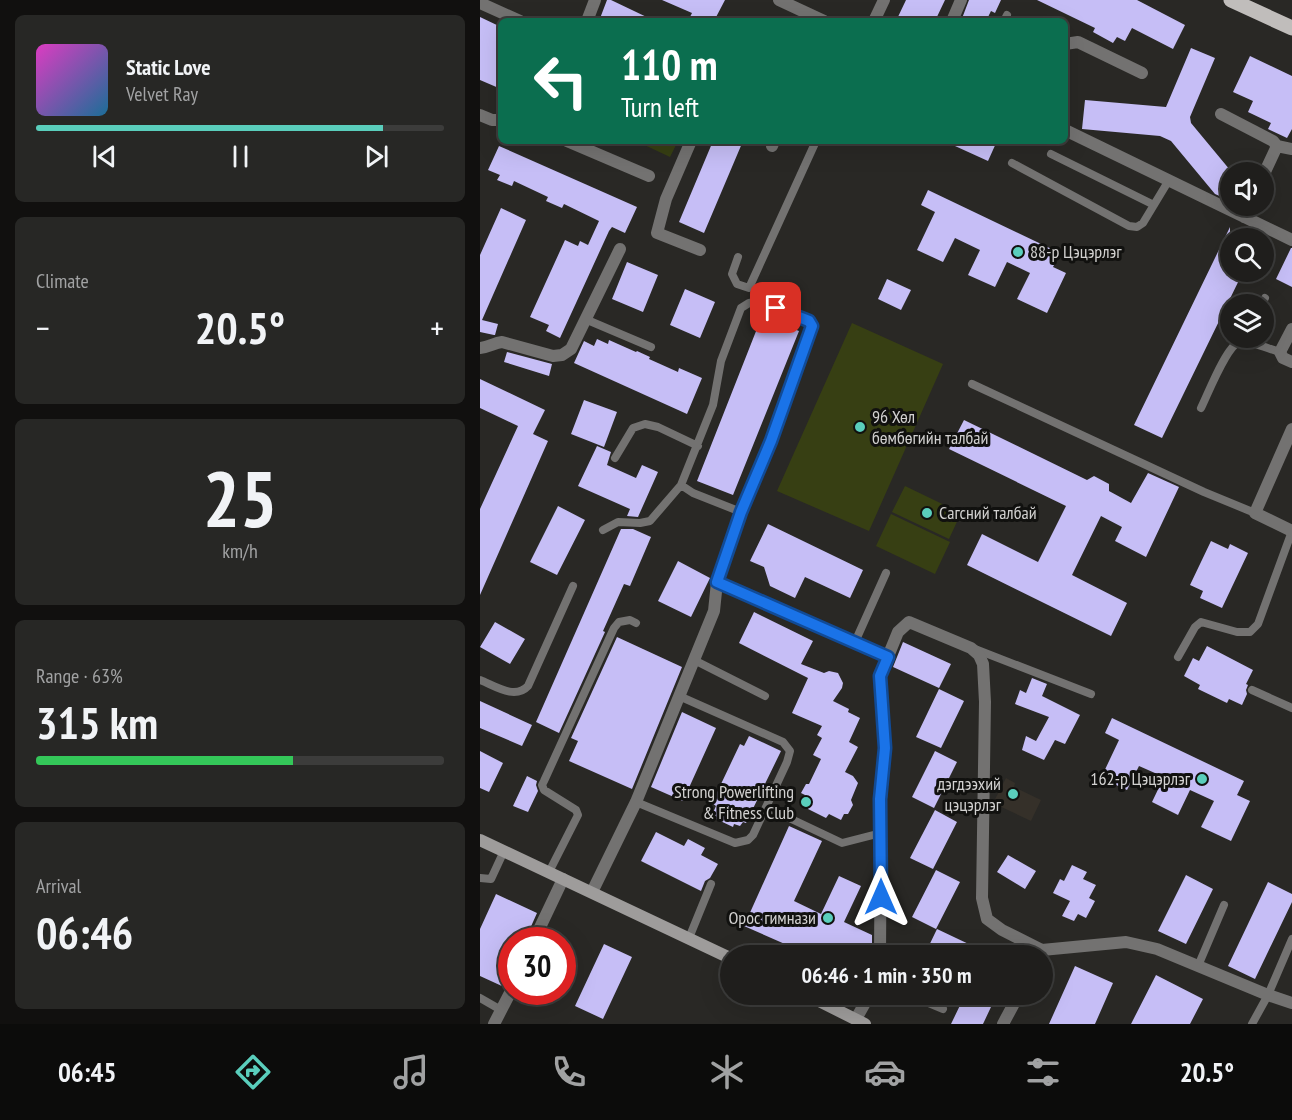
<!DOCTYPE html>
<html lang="en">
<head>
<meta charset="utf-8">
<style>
  :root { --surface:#1f1e1c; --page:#272725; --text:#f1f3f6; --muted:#a1a2a3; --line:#3c3c3b; --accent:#5acebc }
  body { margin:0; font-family:"PT Sans Narrow",sans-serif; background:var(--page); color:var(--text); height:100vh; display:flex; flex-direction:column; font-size:22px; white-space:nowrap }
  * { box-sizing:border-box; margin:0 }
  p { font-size:20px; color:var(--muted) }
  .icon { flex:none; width:33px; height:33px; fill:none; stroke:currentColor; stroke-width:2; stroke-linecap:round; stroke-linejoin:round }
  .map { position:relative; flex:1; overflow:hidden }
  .details { display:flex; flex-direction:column; gap:15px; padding:15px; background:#11100f; width:480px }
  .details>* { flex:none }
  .top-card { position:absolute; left:18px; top:18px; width:570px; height:126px; border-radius:9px; box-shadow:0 6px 24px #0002,0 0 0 2px var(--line); background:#0b6e4f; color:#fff; overflow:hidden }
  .tools { position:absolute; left:740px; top:162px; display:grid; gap:12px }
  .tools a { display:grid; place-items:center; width:54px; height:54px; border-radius:50%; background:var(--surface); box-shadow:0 6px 24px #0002,0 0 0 2px var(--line); font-size:30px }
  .speed { position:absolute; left:18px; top:927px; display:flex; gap:12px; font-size:30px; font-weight:700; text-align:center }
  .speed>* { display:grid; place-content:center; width:78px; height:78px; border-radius:50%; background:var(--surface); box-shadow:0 6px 24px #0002,0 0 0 2px var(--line); line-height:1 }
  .speed .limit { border:9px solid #d22; background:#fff; color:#111 }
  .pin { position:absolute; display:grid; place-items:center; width:51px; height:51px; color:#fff; margin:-26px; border-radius:12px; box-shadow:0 3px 9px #0006 }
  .me { position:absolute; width:66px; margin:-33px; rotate:0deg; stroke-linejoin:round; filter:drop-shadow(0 0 4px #0008) }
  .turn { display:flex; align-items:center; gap:21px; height:126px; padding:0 24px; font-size:27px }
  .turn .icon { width:78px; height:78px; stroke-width:2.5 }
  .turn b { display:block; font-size:42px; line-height:51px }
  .big { font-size:45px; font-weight:600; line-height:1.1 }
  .details .tile { flex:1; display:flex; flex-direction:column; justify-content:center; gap:9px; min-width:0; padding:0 21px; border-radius:9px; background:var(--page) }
  .details .dial { align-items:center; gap:0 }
  .dial b { font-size:78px; line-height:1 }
  .song { display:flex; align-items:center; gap:18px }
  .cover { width:72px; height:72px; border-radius:9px; background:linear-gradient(135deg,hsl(310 70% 55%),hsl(200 70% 35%)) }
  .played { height:6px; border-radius:3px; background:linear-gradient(90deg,var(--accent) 85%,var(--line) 85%) }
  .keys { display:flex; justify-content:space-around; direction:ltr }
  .heat { display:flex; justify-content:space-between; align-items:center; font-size:33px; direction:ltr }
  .charge { height:9px; border-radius:4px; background:linear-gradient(90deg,#34c759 63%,var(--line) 0) }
  .trip { position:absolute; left:240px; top:945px; width:333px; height:60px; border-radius:30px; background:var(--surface); box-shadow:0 6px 24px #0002,0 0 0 2px var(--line); font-weight:600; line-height:60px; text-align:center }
  .tabs { display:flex; height:96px; justify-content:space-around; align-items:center; background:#0c0c0b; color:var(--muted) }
  .tabs .icon { width:42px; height:42px }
  .tabs .active { color:var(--accent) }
  .tabs b { font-size:27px; color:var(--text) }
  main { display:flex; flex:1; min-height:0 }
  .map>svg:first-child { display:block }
</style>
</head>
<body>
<main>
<section class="details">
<div class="tile">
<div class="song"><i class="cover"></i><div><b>Static Love</b><p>Velvet Ray</p></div></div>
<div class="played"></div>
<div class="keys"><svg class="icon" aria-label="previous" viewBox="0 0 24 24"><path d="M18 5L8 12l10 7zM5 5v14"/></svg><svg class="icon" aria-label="pause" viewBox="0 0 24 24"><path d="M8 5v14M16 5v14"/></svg><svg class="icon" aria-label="next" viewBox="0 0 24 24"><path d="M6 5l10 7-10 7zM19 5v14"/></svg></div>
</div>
<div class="tile"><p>Climate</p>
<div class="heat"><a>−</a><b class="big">20.5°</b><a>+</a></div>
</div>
<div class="tile dial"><b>25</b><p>km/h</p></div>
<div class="tile"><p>Range · 63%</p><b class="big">315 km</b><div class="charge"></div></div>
<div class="tile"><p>Arrival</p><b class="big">06:46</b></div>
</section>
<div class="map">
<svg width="812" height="1024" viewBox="0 0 812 1024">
  <rect width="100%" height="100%" fill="#292825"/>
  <path fill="#353029" d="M526,778L535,783L534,787L561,800L551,821L513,803Z"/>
  <path fill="#373f13" d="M156,141H198L190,157Z
    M372,323L463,364L389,531L297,491Z
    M425,486L481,513L469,539L412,512Z
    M411,514L470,542L455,574L396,546Z"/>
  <path fill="#c6bef6" d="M127,0H131L175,21H119Z
    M182,0H245L234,21H208L212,13Z
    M426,0H465L455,21H416Z
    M489,0H521L515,13L511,11L506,21H481Z
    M557,0H657L705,25L693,49L652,28L645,41L637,37L633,43L613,32L615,28Z
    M0,17L21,27V89L0,80Z
    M711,48L735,58L710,117L711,123L750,170V190L742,197L735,194L691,141L680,136L602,129L605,100L686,107Z
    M770,56L812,76V129L807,138L788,129L791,123L768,112L773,101L753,92Z
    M233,141H263L224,233L199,222Z
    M464,141H517L508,161Z
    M19,146L157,207L145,233L132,227L129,231L80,338L66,331L69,325L50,317L85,240L98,246L100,241L108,245L119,221L84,204L82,208L66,201L68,197L34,181L32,186L17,180L20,175L8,170Z
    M448,190L580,253L573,267L586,273L567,313L537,299L550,273L527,262L515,287L488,275L500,250L475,238L463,262L437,250L455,212L441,205Z
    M21,208L46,220L2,320L18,324L15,335H14L0,332V255Z
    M750,227V272H763L682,438L654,425Z
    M811,248H812V287L796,279Z
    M147,262L178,275L163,312L132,299Z
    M407,279L431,290L421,310L398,299Z
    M205,289L235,302L220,338L190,325Z
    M282,316L319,331L253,495L217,481Z
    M117,339L128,344L129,340L156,352L157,351L170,357L169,359L198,372L199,368L222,378L207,414L94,363L104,341L114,346Z
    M27,352L72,364L69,376L24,362Z
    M0,379L65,410L53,434L68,441L0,595V509L38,426L0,408Z
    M104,400L137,412L124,447L91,434Z
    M484,420L607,480L614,476L629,484V491L651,503L668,473L699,487L666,557L635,541L642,527L621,516L592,575L647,603L631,636L487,565L502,534L558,562L586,506L469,449Z
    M117,446L131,452L127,465L156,478L162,465L178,472L158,517L147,516L150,509L98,486Z
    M78,506L105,520L77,575L50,562Z
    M288,524L383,570L370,598L325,577L315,598L290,586L284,567L270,561Z
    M141,529H153L171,537L150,586L144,584L123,631L125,632L79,733L56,722Z
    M731,541L748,549L750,544L768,553L742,608L720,598L723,591L710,585Z
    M198,561L230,578L211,617L178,601Z
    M274,612L333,641L321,664L344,673L349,671L358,673L363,683L362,688L353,701L369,709L368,712L380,718L369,742L378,747L365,772L373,776L378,783L371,800L373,805L368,814H364L361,820L349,814L346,818L328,809V805L321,802L325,795L321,793L326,784H329L341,759L333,755L342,738L337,735L342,726L312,713L328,678L259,643Z
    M15,622L45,639L30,664L0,647Z
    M137,637L202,667L152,789L89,761L98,741L91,738Z
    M423,642L471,664L459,688L413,667Z
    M727,646L773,670L766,684L768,685L766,690L767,694L762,705L749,699L747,703L718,689L720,685L704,676L713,658L719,661Z
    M552,678L567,684L562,696L600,715L585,744L575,740L564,760L542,750L546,736L556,741L569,717L535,704L540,690L546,693Z
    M459,689L484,701L461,748L436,737Z
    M0,701L52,725L42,746L0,728Z
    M202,712L236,728L203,801L171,787Z
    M632,718L764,781L757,795L770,801L751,841L721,827L734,801L710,790L698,815L672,802L684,777L659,766L647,790L621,778L639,740L625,733Z
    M269,736L301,751L266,823L263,822L260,826L254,824L253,827L234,818L235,816L232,815L236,806L232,803L260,744L264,746Z
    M0,751L23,763L9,792L0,788Z
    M455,751L477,762L454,808L432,797Z
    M47,776L57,781L56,785L58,791L48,812L33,806Z
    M455,810L477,822L453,869L430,858Z
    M309,826L342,841L314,901L341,914L359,876L381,886L364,922L392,935V956H365L346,945L340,956H320L313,952L314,948L264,926Z
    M176,832L204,846L208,839L225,848L221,855L238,864L230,878L225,881L221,891L161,861Z
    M528,855L556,871L545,889L517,872Z
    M592,865L607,872L603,879L616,885L609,898L615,901L606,918L598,914L594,921L582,916L590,901L573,893L580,879L584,881Z
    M456,870L480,882L456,929L432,917Z
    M706,875L733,889L706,944L678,931Z
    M788,882L812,894V902L775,979L748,966Z
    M16,894L57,913L45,940H32V970L24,987L0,976V929Z
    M457,929L514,956H444Z
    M124,944L152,957L123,1019L95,1006Z
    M595,966L633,983L615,1024H569Z
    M676,975L723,999L710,1024H651Z
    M485,995L511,1007L503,1024H471Z"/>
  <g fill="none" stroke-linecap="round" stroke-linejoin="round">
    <path stroke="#737271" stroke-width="8" d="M524,21L527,15
      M571,154L674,205
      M532,163L649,226L657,227L663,223L689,180
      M258,257L252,274L257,284L269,288L336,141
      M280,301L329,321L332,326L291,441L261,512L213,493L201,485L233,405L241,361L261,308L269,303Z
      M782,304L785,298
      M105,319L171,347
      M492,384L724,492L775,513
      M721,408C728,394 746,347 759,342C767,339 791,350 800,352
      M135,458L153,428L165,424L178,427L218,446
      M123,530L138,522L160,523L170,521L201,485
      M237,582L408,657
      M375,642L406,573
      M495,649L611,694
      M698,657L715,627L721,622L757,632H770L778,624L812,531
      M214,660L285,696
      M0,680C15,686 35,700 48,686L93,586
      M772,690L812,708
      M156,802L255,843L268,840L273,835L307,762L310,751L303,742L199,696
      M286,807L362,843L401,833
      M69,872L98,815L96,810L64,790L62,785L64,781L134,628L139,622L150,620L156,623
      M0,878L11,879L24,851
      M209,938L231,884
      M718,966L744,905
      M427,994L463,1009
      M0,998L21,1010
      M772,1024L788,995L812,939"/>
    <path stroke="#737271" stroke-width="12" d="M299,0L344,21
      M0,3L40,21
      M107,21L115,0
      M394,21L404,0
      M472,21L481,0
      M585,44L598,42L662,73
      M741,114L793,141L797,146L783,176
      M0,115L12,120H21
      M585,130L812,240
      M87,141L169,176
      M211,141L186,199L177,233L220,250
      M292,146L294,141
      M797,146L812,149
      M764,217L769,206
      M812,329L800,352L803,358L812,362
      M0,348C9,347 14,343 22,342L73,356L82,355L91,349L140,249
      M812,429L775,513L812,531
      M112,892L156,802L234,611L237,582L261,512
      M54,940L83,879
      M400,956L401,799L405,748L400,676L418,632L429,622L491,648L499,655L503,664L505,702L502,898L507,919L522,930L562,950L646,942L677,949L788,995L812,1003
      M376,1019L390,994
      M14,1024L32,989
      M523,1024L539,994"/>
    <path stroke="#9e9c9b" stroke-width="12" d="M0,840L250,958
      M325,994L385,1024"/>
    <path stroke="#c0bdbb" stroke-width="15" d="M751,0L812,28"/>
  </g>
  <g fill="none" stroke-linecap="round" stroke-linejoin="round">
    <defs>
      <path id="route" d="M296,308L329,321L332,326L291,441L261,512L237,582L408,657L400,676L405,748L400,799L401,897"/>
    </defs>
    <use href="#route" stroke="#114b97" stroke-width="15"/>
    <use href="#route" stroke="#1a73e8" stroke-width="10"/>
  </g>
  <g fill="#5acebc" stroke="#11110f" stroke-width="2">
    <circle cx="538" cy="252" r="6"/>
    <circle cx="380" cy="427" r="6"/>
    <circle cx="447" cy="513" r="6"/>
    <circle cx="722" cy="779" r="6"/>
    <circle cx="533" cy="794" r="6"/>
    <circle cx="326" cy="802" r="6"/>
    <circle cx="348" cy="918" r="6"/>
  </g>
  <g text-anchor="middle" stroke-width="6" stroke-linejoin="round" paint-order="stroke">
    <g font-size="18" fill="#d2d1d0" stroke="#11110f" text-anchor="end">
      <text x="550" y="258" text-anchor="start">88-р Цэцэрлэг</text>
      <text x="392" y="423" text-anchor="start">96 Хөл<tspan x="392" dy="21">бөмбөгийн талбай</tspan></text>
      <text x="459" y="519" text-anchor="start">Сагсний талбай</text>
      <text x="710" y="785">162-р Цэцэрлэг</text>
      <text x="521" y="790">дэгдээхий<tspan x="521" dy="21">цэцэрлэг</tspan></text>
      <text x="314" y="798">Strong Powerlifting<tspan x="314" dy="21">&amp; Fitness Club</tspan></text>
      <text x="336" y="924">Орос гимнази</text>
    </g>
  </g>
</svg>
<div class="tools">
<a><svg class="icon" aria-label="sound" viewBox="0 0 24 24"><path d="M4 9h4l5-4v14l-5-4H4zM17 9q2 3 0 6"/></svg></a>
<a><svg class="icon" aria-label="search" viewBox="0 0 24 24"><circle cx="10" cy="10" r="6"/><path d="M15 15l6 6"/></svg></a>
<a><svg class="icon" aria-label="layers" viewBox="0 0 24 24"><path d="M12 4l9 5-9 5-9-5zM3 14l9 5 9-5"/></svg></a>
</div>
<div class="speed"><div class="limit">30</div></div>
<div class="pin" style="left:296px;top:308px;background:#d93025"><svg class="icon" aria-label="arrive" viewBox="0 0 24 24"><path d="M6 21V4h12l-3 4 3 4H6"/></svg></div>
<svg class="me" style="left:401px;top:897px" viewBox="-20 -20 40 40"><path d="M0-17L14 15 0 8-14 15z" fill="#1a73e8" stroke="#fff" stroke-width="4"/></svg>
<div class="trip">06:46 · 1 min · 350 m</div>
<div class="top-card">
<div class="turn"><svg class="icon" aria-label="left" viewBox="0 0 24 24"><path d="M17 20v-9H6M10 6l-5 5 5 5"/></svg><div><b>110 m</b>Turn left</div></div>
</div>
</div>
</main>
<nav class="tabs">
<b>06:45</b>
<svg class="icon active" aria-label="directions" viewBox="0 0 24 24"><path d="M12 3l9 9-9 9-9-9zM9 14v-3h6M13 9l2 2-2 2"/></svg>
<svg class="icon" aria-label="music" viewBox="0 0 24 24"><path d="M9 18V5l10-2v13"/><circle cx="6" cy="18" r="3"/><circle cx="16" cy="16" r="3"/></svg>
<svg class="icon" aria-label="phone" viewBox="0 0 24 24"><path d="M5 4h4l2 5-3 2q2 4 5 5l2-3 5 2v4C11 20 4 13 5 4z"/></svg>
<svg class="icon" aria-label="climate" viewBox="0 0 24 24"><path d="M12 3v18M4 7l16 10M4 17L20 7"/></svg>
<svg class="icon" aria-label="car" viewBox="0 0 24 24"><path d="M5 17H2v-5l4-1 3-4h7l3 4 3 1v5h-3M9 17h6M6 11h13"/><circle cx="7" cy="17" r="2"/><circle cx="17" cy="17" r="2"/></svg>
<svg class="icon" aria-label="filters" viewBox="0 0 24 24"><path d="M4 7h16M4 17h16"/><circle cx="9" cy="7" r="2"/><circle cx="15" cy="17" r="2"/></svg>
<b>20.5°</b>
</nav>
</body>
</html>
